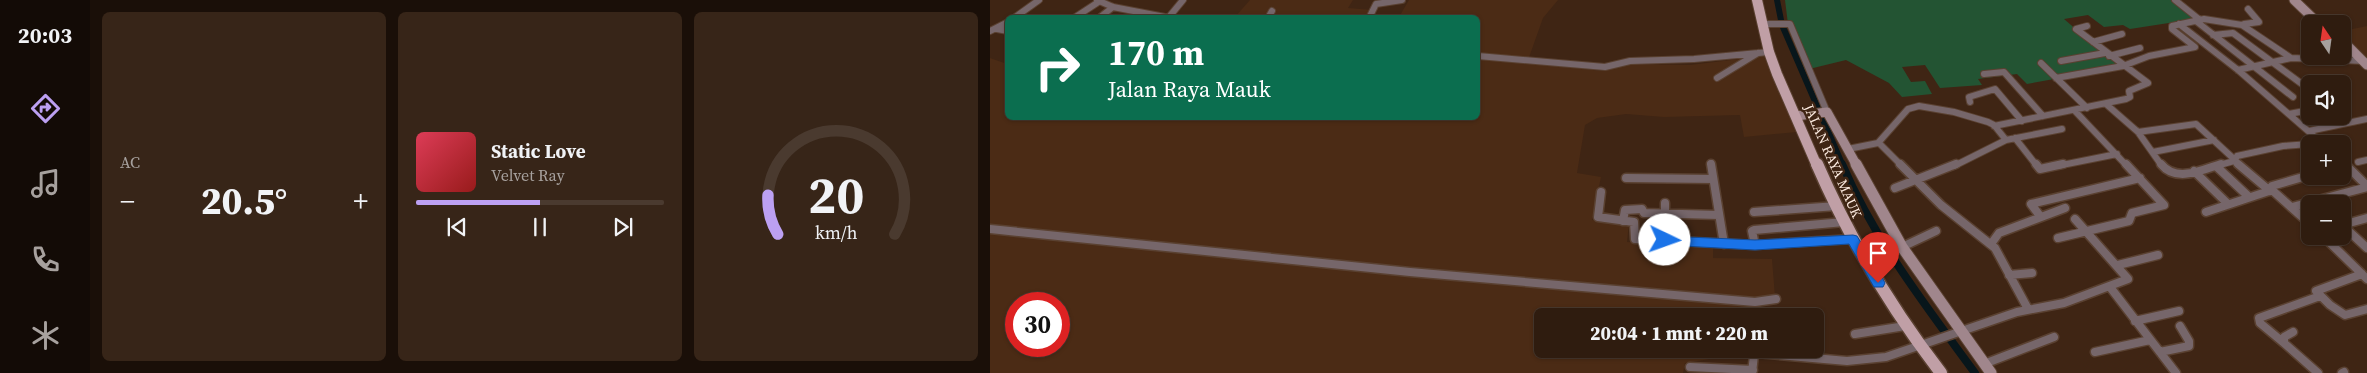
<!DOCTYPE html>
<html lang="id">
<head>
<meta charset="utf-8">
<style>
  :root { --surface:#2f1c0f; --page:#372518; --text:#f1f3f6; --muted:#a7a19e; --line:#4a3a2f; --accent:#bca0f2 }
  body { margin:0; font-family:"Source Serif 4",serif; background:var(--page); color:var(--text); height:100vh; display:flex; flex-direction:column; font-size:19px; white-space:nowrap }
  * { box-sizing:border-box; margin:0 }
  p { font-size:16px; color:var(--muted) }
  .icon { flex:none; width:28px; height:28px; fill:none; stroke:currentColor; stroke-width:2; stroke-linecap:round; stroke-linejoin:round }
  .map { position:relative; flex:1; overflow:hidden }
  .sheet { display:flex; flex-direction:column; gap:12px; padding:12px; background:#1a0f08; width:900px }
  .sheet>* { flex:none }
  .hud { position:absolute; left:15px; top:15px; width:475px; height:105px; border-radius:8px; box-shadow:0 1px 4px #0004,0 0 0 1px var(--line); background:#0b6e4f; color:#fff; overflow:hidden }
  .needle { width:32px; rotate:347deg }
  .tools { position:absolute; left:1311px; top:15px; display:grid; gap:10px }
  .tools a { display:grid; place-items:center; width:50px; height:50px; border-radius:8px; background:var(--surface); box-shadow:0 1px 4px #0004,0 0 0 1px var(--line); font-size:25px }
  .speed { position:absolute; left:15px; top:292px; display:flex; gap:10px; font-size:25px; font-weight:700; text-align:center }
  .speed>* { display:grid; place-content:center; width:65px; height:65px; border-radius:50%; background:var(--surface); box-shadow:0 1px 4px #0004,0 0 0 1px var(--line); line-height:1 }
  .speed .limit { border:8px solid #d22; background:#fff; color:#111 }
  .pin { position:absolute; display:grid; place-items:center; width:42px; height:42px; color:#fff; margin:-51px -21px; border-radius:50% 50% 50% 0; rotate:-45deg; box-shadow:0 0 5px #0007 }
  .pin .icon { rotate:45deg }
  .me { position:absolute; width:55px; margin:-28px; rotate:93deg; stroke-linejoin:round; filter:drop-shadow(0 0 4px #0008) }
  .turn { display:flex; align-items:center; gap:18px; height:105px; padding:0 20px; font-size:22px }
  .turn .icon { width:65px; height:65px; stroke-width:2.5 }
  .turn b { display:block; font-size:35px; line-height:42px }
  .big { font-size:38px; font-weight:800; line-height:1.1 }
  .sheet .tile { flex:1; display:flex; flex-direction:column; justify-content:center; gap:8px; min-width:0; padding:0 18px; border-radius:8px; background:var(--page) }
  .sheet .dial { align-items:center; gap:0 }
  .dial svg { height:130px; overflow:visible; fill:none; stroke:var(--line); stroke-width:7; stroke-linecap:round; text-anchor:middle }
  .dial text { fill:var(--text); stroke:none }
  .song { display:flex; align-items:center; gap:15px }
  .cover { width:60px; height:60px; border-radius:8px; background:linear-gradient(135deg,hsl(350 70% 55%),hsl(0 70% 35%)) }
  .played { height:5px; border-radius:2px; background:linear-gradient(90deg,var(--accent) 50%,var(--line) 50%) }
  .keys { display:flex; justify-content:space-around; direction:ltr }
  .heat { display:flex; justify-content:space-between; align-items:center; font-size:28px; direction:ltr }
  .sheet .tiles { flex:1; display:grid; gap:12px; grid-template-columns:repeat(3,1fr) }
  .trip { position:absolute; left:544px; top:308px; width:290px; height:50px; border-radius:8px; background:var(--surface); box-shadow:0 1px 4px #0004,0 0 0 1px var(--line); font-weight:800; line-height:50px; text-align:center }
  main { display:flex; flex:1; min-height:0 }
  .dock { display:flex; flex-direction:column; width:90px; justify-content:space-around; align-items:center; background:#130b06; color:var(--muted) }
  .dock .icon { width:35px; height:35px }
  .dock .current { color:var(--accent) }
  .dock b { font-size:22px; color:var(--text) }
  .map>svg:first-child { display:block }
</style>
</head>
<body>
<main>
<nav class="dock">
<b>20:03</b>
<svg class="icon current" aria-label="directions" viewBox="0 0 24 24"><path d="M12 3l9 9-9 9-9-9zM9 14v-3h6M13 9l2 2-2 2"/></svg>
<svg class="icon" aria-label="music" viewBox="0 0 24 24"><path d="M9 18V5l10-2v13"/><circle cx="6" cy="18" r="3"/><circle cx="16" cy="16" r="3"/></svg>
<svg class="icon" aria-label="phone" viewBox="0 0 24 24"><path d="M5 4h4l2 5-3 2q2 4 5 5l2-3 5 2v4C11 20 4 13 5 4z"/></svg>
<svg class="icon" aria-label="climate" viewBox="0 0 24 24"><path d="M12 3v18M4 7l16 10M4 17L20 7"/></svg>
</nav>
<section class="sheet">
<div class="tiles">
<div class="tile"><p>AC</p>
<div class="heat"><a>−</a><b class="big">20.5°</b><a>+</a></div>
</div>
<div class="tile">
<div class="song"><i class="cover"></i><div><b>Static Love</b><p>Velvet Ray</p></div></div>
<div class="played"></div>
<div class="keys"><svg class="icon" aria-label="previous" viewBox="0 0 24 24"><path d="M18 5L8 12l10 7zM5 5v14"/></svg><svg class="icon" aria-label="pause" viewBox="0 0 24 24"><path d="M8 5v14M16 5v14"/></svg><svg class="icon" aria-label="next" viewBox="0 0 24 24"><path d="M6 5l10 7-10 7zM19 5v14"/></svg></div>
</div>
<div class="tile dial"><svg viewBox="0 0 100 80">
<path d="M14 69A42 42 0 1 1 86 69"/>
<path d="M14 69A42 42 0 0 1 8 45" stroke="#bca0f2"/>
<text x="50" y="56" font-size="32" font-weight="700">20</text>
<text x="50" y="72" font-size="11">km/h</text>
</svg></div>
</div>
</section>
<div class="map">
<svg width="1377" height="373" viewBox="0 0 1377 373">
  <rect width="100%" height="100%" fill="#3f2514"/>
  <path fill="#4b2b15" fill-rule="evenodd" d="M260,0H363L358,8L382,10L379,17H245Z
    M419,0H568L553,18L537,63L612,71L641,64L700,65L774,56L807,132L754,137L750,115L674,117L636,114L607,118L595,125L587,173L611,177L602,220L639,223L637,242L723,248V258L782,259L785,297H770L772,316H552V349L776,350L695,363L693,373H0V58L17,64L18,118H160L201,121L205,118H488V18L409,17ZM26,304H69V346H26Z
    M1377,26V69L1353,41V31Z"/>
  <path fill="#235433" d="M795,0H1187L1211,18L1140,29L1133,25L1114,27L1098,15L1074,19L1130,67L1037,84L1027,74L988,79L992,85L950,88L935,65L912,67L921,82L935,81L942,94L912,97L899,83L856,60L815,70L798,24Z"/>
  <g fill="none" stroke-linecap="round" stroke-linejoin="round">
    <path stroke="#08161b" stroke-width="6" d="M787,0L792,25L853,166"/>
    <path stroke="#08161b" stroke-width="8" d="M852,164C885,241 936,306 985,373"/>
    <defs>
      <path id="street-far1" d="M107,0L123,7L180,18
        M1185,0L1210,20
        M179,17L193,0
        M24,18L49,0
        M84,18L110,1
        M109,18L123,7
        M278,18L282,11
        M379,18L386,4L412,0
        M1206,21L1303,97
        M773,24H800L837,112
        M1189,24L1248,70L1333,144
        M1254,24L1269,22L1258,9
        M7,29L18,31
        M0,31L18,22
        M1223,35L1243,33L1320,90
        M1103,42L1132,34
        M488,56L615,67L640,61L704,59L779,52
        M1119,56L1150,48
        M1071,61L1115,53
        M1051,63L1097,108
        M1248,70L1301,58L1375,61
        M994,74L1014,72L1053,116
        M727,78L768,53
        M1066,78L1133,66L1159,56L1205,47L1182,29V26L1214,19L1252,25L1301,58
        M980,102L979,97L1005,89L1032,121
        M1116,104L1148,132L1172,166
        M1085,111L1137,166
        M1299,114L1320,110
        M1004,126L1136,99L1140,97L1139,91L1158,83L1086,29L1097,26
        M1319,131L1377,119
        M1148,132L1206,124L1244,159
        M1025,138L1047,166
        M889,143L912,166
        M858,149L888,143L918,109L929,106L964,112L998,122L1004,125L1016,140
        M1163,152L1224,140
        M1245,161L1247,156L1293,146L1333,143
        M1352,162L1356,166
        M1368,162L1377,160
        M721,163V166
        M964,166L1016,140L1072,129
        M1067,166L1127,154
        M1226,166L1244,161L1250,166"/>
      <path id="street" d="M721,164L734,244
        M910,164L951,205L1005,248L1038,309
        M1046,164L1050,169L1073,164
        M1171,164C1186,183 1212,170 1231,164
        M1248,164L1280,191
        M1355,164L1377,186
        M1226,166L1259,197
        M1204,171L1238,204
        M636,178L723,179
        M905,188L966,164
        M1282,190L1320,224
        M611,192L608,217L644,222L645,239L765,245L863,239
        M675,203V240
        M1302,207L1377,187
        M764,212L847,206
        M1216,212L1282,190V186L1320,175
        M1050,216L1041,204L1150,178
        M633,221L635,210L652,209L654,213L729,215
        M1352,225L1377,248
        M1352,225L1377,218
        M0,229L420,272L765,302L786,299
        M1333,236L1377,279
        M1068,238L1139,221L1142,213L1174,205L1136,164
        M1001,244L1009,233L1075,208
        M765,245L762,231L764,230L854,222
        M912,247L946,231
        M1128,265L1168,255
        M1372,274L1326,291L1340,305L1355,315L1377,309
        M1019,275L1042,273
        M1120,287L1186,373
        M1145,321L1189,311
        M1303,332L1294,337V343L1328,373
        M865,334L915,326
        M1294,343L1270,323L1269,318L1330,296
        M1105,352L1160,340
        M1170,352L1199,346V341L1190,326
        M994,364L1064,337
        M700,367L763,370
        M762,373L764,355L767,353L857,361L896,357L1027,312L1074,303L1138,279L1085,219
        M1352,373L1354,372"/>
      <path id="secondary-far1" d="M1304,0L1329,24
        M1352,40L1377,65
        M806,116L837,112L867,166"/>
      <path id="secondary" d="M866,164L912,247L1001,373"/>
      <path id="primary-far1" d="M767,0L779,52L787,74L827,166"/>
      <path id="primary" d="M827,164C860,240 901,308 951,373"/>
    </defs>
    <use href="#street-far1" stroke="#5a4131" stroke-width="8"/>
    <use href="#street" stroke="#5a4131" stroke-width="11"/>
    <use href="#secondary-far1" stroke="#5a4131" stroke-width="11"/>
    <use href="#secondary" stroke="#5a4131" stroke-width="13"/>
    <use href="#primary-far1" stroke="#5a4131" stroke-width="12"/>
    <use href="#primary" stroke="#5a4131" stroke-width="15"/>
    <use href="#street-far1" stroke="#76666a" stroke-width="6"/>
    <use href="#street" stroke="#76666a" stroke-width="8"/>
    <use href="#secondary-far1" stroke="#a0868c" stroke-width="9"/>
    <use href="#secondary" stroke="#a0868c" stroke-width="11"/>
    <use href="#primary-far1" stroke="#c09fa6" stroke-width="10"/>
    <use href="#primary" stroke="#c09fa6" stroke-width="12"/>
  </g>
  <path fill="#1a73e8" stroke="#114b97" d="M863,235L867,236L893,279L895,283L893,287H884L859,244L765,250L675,245L669,240L675,236L765,240Z"/>
  <g text-anchor="middle" stroke-width="5" stroke-linejoin="round" paint-order="stroke">
    <g font-size="14" fill="#fdece1" stroke="#3f2514">
      <text transform="translate(843 161) rotate(66)" y="5">JALAN RAYA MAUK</text>
    </g>
  </g>
</svg>
<div class="tools">
<a><svg class="needle" viewBox="-14 -14 28 28"><path d="M0-13l5 13h-10z" fill="#e53935"/><path d="M0 13l5-13h-10z" fill="#a7a19e"/></svg></a>
<a><svg class="icon" aria-label="sound" viewBox="0 0 24 24"><path d="M4 9h4l5-4v14l-5-4H4zM17 9q2 3 0 6"/></svg></a>
<a>+</a>
<a>−</a>
</div>
<div class="speed"><div class="limit">30</div></div>
<div class="pin" style="left:888px;top:283px;background:#d93025"><svg class="icon" aria-label="arrive" viewBox="0 0 24 24"><path d="M6 21V4h12l-3 4 3 4H6"/></svg></div>
<svg class="me" style="left:675px;top:240px" viewBox="-20 -20 40 40"><circle r="19" fill="#fff"/><path d="M0-13L10 11 0 6-10 11z" fill="#1a73e8"/></svg>
<div class="trip">20:04 · 1 mnt · 220 m</div>
<div class="hud">
<div class="turn"><svg class="icon" aria-label="right" viewBox="0 0 24 24"><path d="M7 20v-9h11M14 6l5 5-5 5"/></svg><div><b>170 m</b>Jalan Raya Mauk</div></div>
</div>
</div>
</main>
</body>
</html>
